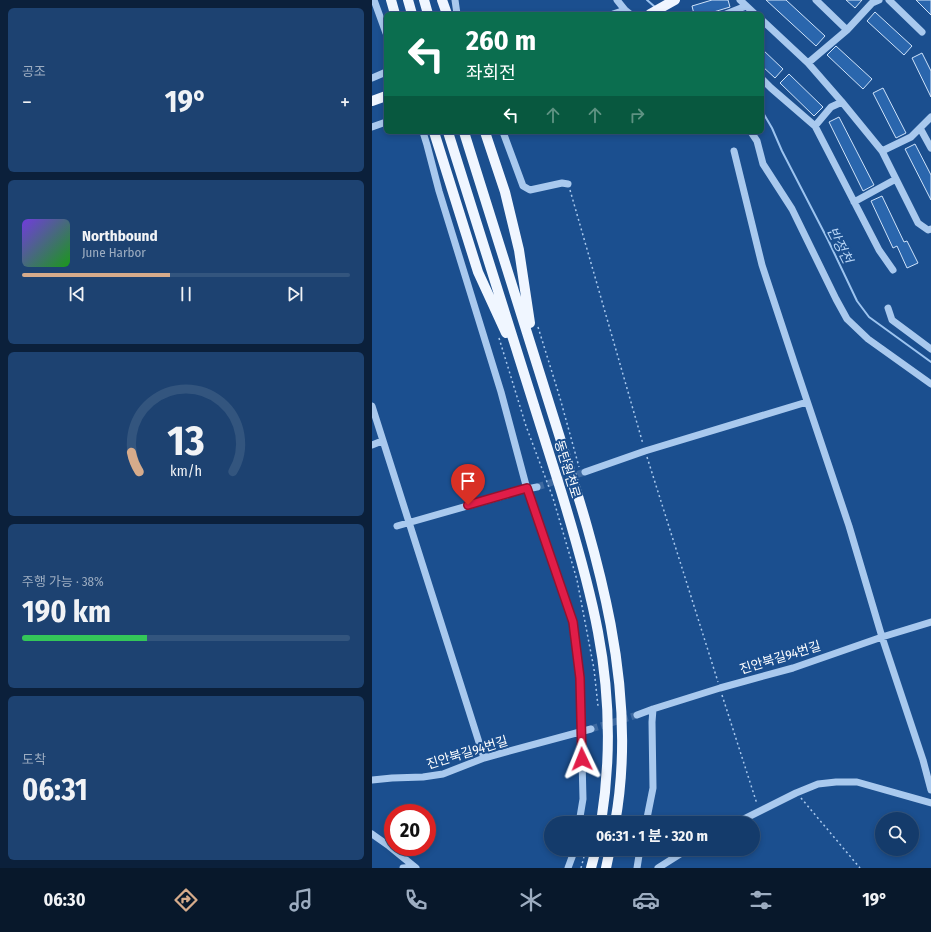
<!DOCTYPE html>
<html lang="ko">
<head>
<meta charset="utf-8">
<style>
  :root { --surface:#143b6b; --page:#1d4271; --text:#f1f3f6; --muted:#9dadc1; --line:#33557e; --accent:#d6ab8b }
  body { margin:0; font-family:"Fira Sans Condensed","Noto Sans KR",sans-serif; background:var(--page); color:var(--text); height:100vh; display:flex; flex-direction:column; font-size:15px; white-space:nowrap }
  * { box-sizing:border-box; margin:0 }
  p { font-size:13px; color:var(--muted) }
  .icon { flex:none; width:22px; height:22px; fill:none; stroke:currentColor; stroke-width:2; stroke-linecap:round; stroke-linejoin:round }
  .map { position:relative; flex:1; overflow:hidden }
  .details { display:flex; flex-direction:column; gap:8px; padding:8px; background:#0b203b; width:372px }
  .details>* { flex:none }
  .top-card { position:absolute; left:12px; top:12px; width:380px; height:122px; border-radius:6px; box-shadow:0 2px 6px #0003,0 0 0 1px var(--line); background:#0b6e4f; color:#fff; overflow:hidden }
  .fabs { position:absolute; left:503px; top:812px; display:grid; gap:8px }
  .fabs a { display:grid; place-items:center; width:44px; height:44px; border-radius:50%; background:var(--surface); box-shadow:0 2px 6px #0003,0 0 0 1px var(--line); font-size:20px }
  .speed { position:absolute; left:12px; top:804px; display:flex; gap:8px; font-size:20px; font-weight:700; text-align:center }
  .speed>* { display:grid; place-content:center; width:52px; height:52px; border-radius:50%; background:var(--surface); box-shadow:0 2px 6px #0003,0 0 0 1px var(--line); line-height:1 }
  .speed .limit { border:6px solid #d22; background:#fff; color:#111 }
  .pin { position:absolute; display:grid; place-items:center; width:34px; height:34px; color:#fff; margin:-41px -17px; border-radius:50% 50% 50% 0; rotate:-45deg; box-shadow:0 0 4px #0007 }
  .pin .icon { rotate:45deg }
  .me { position:absolute; width:44px; margin:-22px; rotate:358deg; stroke-linejoin:round; filter:drop-shadow(0 0 3px #0008) }
  .turn { display:flex; align-items:center; gap:14px; height:84px; padding:0 16px; font-size:18px }
  .turn .icon { width:52px; height:52px; stroke-width:2.5 }
  .turn b { display:block; font-size:28px; line-height:34px }
  .lanes { display:flex; align-items:center; height:38px; padding:0 16px; background:#0003; justify-content:center; gap:20px; direction:ltr }
  .lanes .off { opacity:.35 }
  .big { font-size:30px; font-weight:700; line-height:1.1 }
  .details .card { flex:1; display:flex; flex-direction:column; justify-content:center; gap:6px; min-width:0; padding:0 14px; border-radius:6px; background:var(--page) }
  .details .dial { align-items:center; gap:0 }
  .dial svg { height:104px; overflow:visible; fill:none; stroke:var(--line); stroke-width:7; stroke-linecap:round; text-anchor:middle }
  .dial text { fill:var(--text); stroke:none }
  .song { display:flex; align-items:center; gap:12px }
  .cover { width:48px; height:48px; border-radius:6px; background:linear-gradient(135deg,hsl(260 70% 55%),hsl(120 70% 35%)) }
  .played { height:4px; border-radius:2px; background:linear-gradient(90deg,var(--accent) 45%,var(--line) 45%) }
  .keys { display:flex; justify-content:space-around; direction:ltr }
  .heat { display:flex; justify-content:space-between; align-items:center; font-size:22px; direction:ltr }
  .charge { height:6px; border-radius:3px; background:linear-gradient(90deg,#34c759 38%,var(--line) 0) }
  .trip { position:absolute; left:172px; top:816px; width:216px; height:40px; border-radius:20px; background:var(--surface); box-shadow:0 2px 6px #0003,0 0 0 1px var(--line); font-weight:700; line-height:40px; text-align:center }
  .menu { display:flex; height:64px; justify-content:space-around; align-items:center; background:#08182b; color:var(--muted) }
  .menu .icon { width:28px; height:28px }
  .menu .on { color:var(--accent) }
  .menu b { font-size:18px; color:var(--text) }
  main { display:flex; flex:1; min-height:0 }
  .map>svg:first-child { display:block }
</style>
</head>
<body>
<main>
<section class="details">
<div class="card"><p>공조</p>
<div class="heat"><a>−</a><b class="big">19°</b><a>+</a></div>
</div>
<div class="card">
<div class="song"><i class="cover"></i><div><b>Northbound</b><p>June Harbor</p></div></div>
<div class="played"></div>
<div class="keys"><svg class="icon" aria-label="previous" viewBox="0 0 24 24"><path d="M18 5L8 12l10 7zM5 5v14"/></svg><svg class="icon" aria-label="pause" viewBox="0 0 24 24"><path d="M8 5v14M16 5v14"/></svg><svg class="icon" aria-label="next" viewBox="0 0 24 24"><path d="M6 5l10 7-10 7zM19 5v14"/></svg></div>
</div>
<div class="card dial"><svg viewBox="0 0 100 80">
<path d="M14 69A42 42 0 1 1 86 69"/>
<path d="M14 69A42 42 0 0 1 8 54" stroke="#d6ab8b"/>
<text x="50" y="56" font-size="32" font-weight="700">13</text>
<text x="50" y="72" font-size="11">km/h</text>
</svg></div>
<div class="card"><p>주행 가능 · 38%</p><b class="big">190 km</b><div class="charge"></div></div>
<div class="card"><p>도착</p><b class="big">06:31</b></div>
</section>
<div class="map">
<svg width="559" height="868" viewBox="0 0 559 868">
  <rect width="100%" height="100%" fill="#1b4f8f"/>
  <g fill="none" stroke-linecap="round" stroke-linejoin="round">
    <path stroke="#9cc4f0" stroke-width="2" d="M275,0L283,7
      M390,111L400,128L410,151L456,240L485,301L497,317L559,362"/>
  </g>
  <path fill="#2a66ad" stroke="#cfe3fa" d="M340,0H356L358,7L335,14H329V13L322,14L320,6Z
    M394,0H414L453,36L444,46Z
    M474,0H490L483,8Z
    M544,0H559V15Z
    M503,12L540,46L532,55L495,21Z
    M464,46L500,79L491,89L455,55Z
    M390,49L411,69L403,78L390,66Z
    M550,53L559,71V97L540,58Z
    M417,74L451,107L442,116L408,83Z
    M511,88L534,133L524,138L501,93Z
    M467,117L502,185L491,191L457,122Z
    M543,144L559,175V200L533,149Z
    M510,196L532,242L535,241L546,263L535,268L525,246L521,248L499,201Z"/>
  <g fill="none" stroke-linecap="round" stroke-linejoin="round">
    <path stroke="#3d69a0" stroke-width="7" stroke-dasharray="7 3.5" stroke-linecap="butt" d="M165,487L213,472
      M219,729L265,715"/>
    <path stroke="#a9c9ee" stroke-width="1.5" stroke-dasharray="2 3" stroke-linecap="butt" d="M198,190L271,444
      M166,327L188,398L207,467
      M127,338L154,426L181,498L205,580L222,669L226,706
      M275,457L346,682
      M350,695L385,804
      M429,798L488,868
      M219,823L221,815
      M209,868L214,849"/>
    <path stroke="#a9c9ee" stroke-width="7" d="M2,0L14,33
      M83,0L85,14
      M245,0L253,10L258,14
      M368,0L383,14
      M444,0L475,30
      M517,0L550,32
      M241,14L253,10
      M354,14L374,6
      M390,20L436,63L470,102L510,151L546,223L556,230L559,229
      M436,63L475,30L500,3L507,0
      M0,78L14,72
      M390,79L399,88L443,126L507,250L521,270
      M443,126L459,107L470,102
      M0,127L14,122
      M548,128L559,148
      M51,132L55,145L67,191L129,392L155,489L201,622L208,678L211,799L207,823
      M131,132L151,186L158,190L190,183L196,184
      M379,132L385,141L391,164L420,209L464,299L475,319L496,339L559,384
      M362,151L390,265L422,362L477,526L510,637L551,760L559,790
      M510,151L539,137L559,117
      M482,202L524,179
      M516,308L520,320L559,349
      M0,406L112,758
      M0,445L10,441
      M213,472L273,451L435,402
      M25,526L155,489L165,487
      M265,715L281,709L348,688L421,668L510,637L559,622
      M0,780L20,778L51,777L71,774L112,758L219,729
      M274,823L281,788L280,722L281,709
      M364,823L424,793L446,784L464,782H485L559,803
      M0,834L17,846L44,868
      M31,868L42,867
      M196,868L203,849
      M265,868L268,849
      M286,868L316,849"/>
    <path stroke="#f0f6ff" stroke-width="10" d="M19,0L23,14
      M36,0L40,14
      M52,0L56,14
      M70,0L75,14
      M278,14L303,0
      M0,101L14,96
      M62,132L106,272L134,333
      M76,132L189,491C203,537 217,584 226,632C238,695 239,760 229,823
      M92,132C121,223 150,314 178,406C220,540 269,680 243,823
      M113,132L133,192L147,250L158,323
      M219,868L224,849
      M234,868L238,849"/>
  </g>
  <g fill="none" stroke-linecap="round" stroke-linejoin="round">
    <defs>
      <path id="route" d="M96,505L155,488L201,622L208,678L210,759"/>
    </defs>
    <use href="#route" stroke="#92132f" stroke-width="10"/>
    <use href="#route" stroke="#e11d48" stroke-width="7"/>
  </g>
  <g text-anchor="middle" stroke-width="4" stroke-linejoin="round" paint-order="stroke">
    <g font-size="13" fill="#fff" stroke="#1b4f8f">
      <text transform="translate(196 469) rotate(73)" y="5">동탄원천로</text>
      <text transform="translate(408 657) rotate(-17)" y="5">진안북길94번길</text>
      <text transform="translate(95 752) rotate(-17)" y="5">진안북길94번길</text>
    </g>
    <g font-size="14" font-style="italic" fill="#b5d3f5" stroke="#1b4f8f">
      <text transform="translate(468 245) rotate(63)" y="5">반정천</text>
    </g>
  </g>
</svg>
<div class="fabs">
<a><svg class="icon" aria-label="search" viewBox="0 0 24 24"><circle cx="10" cy="10" r="6"/><path d="M15 15l6 6"/></svg></a>
</div>
<div class="speed"><div class="limit">20</div></div>
<div class="pin" style="left:96px;top:505px;background:#d93025"><svg class="icon" aria-label="arrive" viewBox="0 0 24 24"><path d="M6 21V4h12l-3 4 3 4H6"/></svg></div>
<svg class="me" style="left:210px;top:759px" viewBox="-20 -20 40 40"><path d="M0-17L14 15 0 8-14 15z" fill="#e11d48" stroke="#fff" stroke-width="4"/></svg>
<div class="trip">06:31 · 1 분 · 320 m</div>
<div class="top-card">
<div class="turn"><svg class="icon" aria-label="left" viewBox="0 0 24 24"><path d="M17 20v-9H6M10 6l-5 5 5 5"/></svg><div><b>260 m</b>좌회전</div></div>
<div class="lanes"><svg class="icon" aria-label="left" viewBox="0 0 24 24"><path d="M17 20v-9H6M10 6l-5 5 5 5"/></svg><svg class="icon off" aria-label="ahead" viewBox="0 0 24 24"><path d="M12 20V5M6 11l6-6 6 6"/></svg><svg class="icon off" aria-label="ahead" viewBox="0 0 24 24"><path d="M12 20V5M6 11l6-6 6 6"/></svg><svg class="icon off" aria-label="right" viewBox="0 0 24 24"><path d="M7 20v-9h11M14 6l5 5-5 5"/></svg></div>
</div>
</div>
</main>
<nav class="menu">
<b>06:30</b>
<svg class="icon on" aria-label="directions" viewBox="0 0 24 24"><path d="M12 3l9 9-9 9-9-9zM9 14v-3h6M13 9l2 2-2 2"/></svg>
<svg class="icon" aria-label="music" viewBox="0 0 24 24"><path d="M9 18V5l10-2v13"/><circle cx="6" cy="18" r="3"/><circle cx="16" cy="16" r="3"/></svg>
<svg class="icon" aria-label="phone" viewBox="0 0 24 24"><path d="M5 4h4l2 5-3 2q2 4 5 5l2-3 5 2v4C11 20 4 13 5 4z"/></svg>
<svg class="icon" aria-label="climate" viewBox="0 0 24 24"><path d="M12 3v18M4 7l16 10M4 17L20 7"/></svg>
<svg class="icon" aria-label="car" viewBox="0 0 24 24"><path d="M5 17H2v-5l4-1 3-4h7l3 4 3 1v5h-3M9 17h6M6 11h13"/><circle cx="7" cy="17" r="2"/><circle cx="17" cy="17" r="2"/></svg>
<svg class="icon" aria-label="filters" viewBox="0 0 24 24"><path d="M4 7h16M4 17h16"/><circle cx="9" cy="7" r="2"/><circle cx="15" cy="17" r="2"/></svg>
<b>19°</b>
</nav>
</body>
</html>
